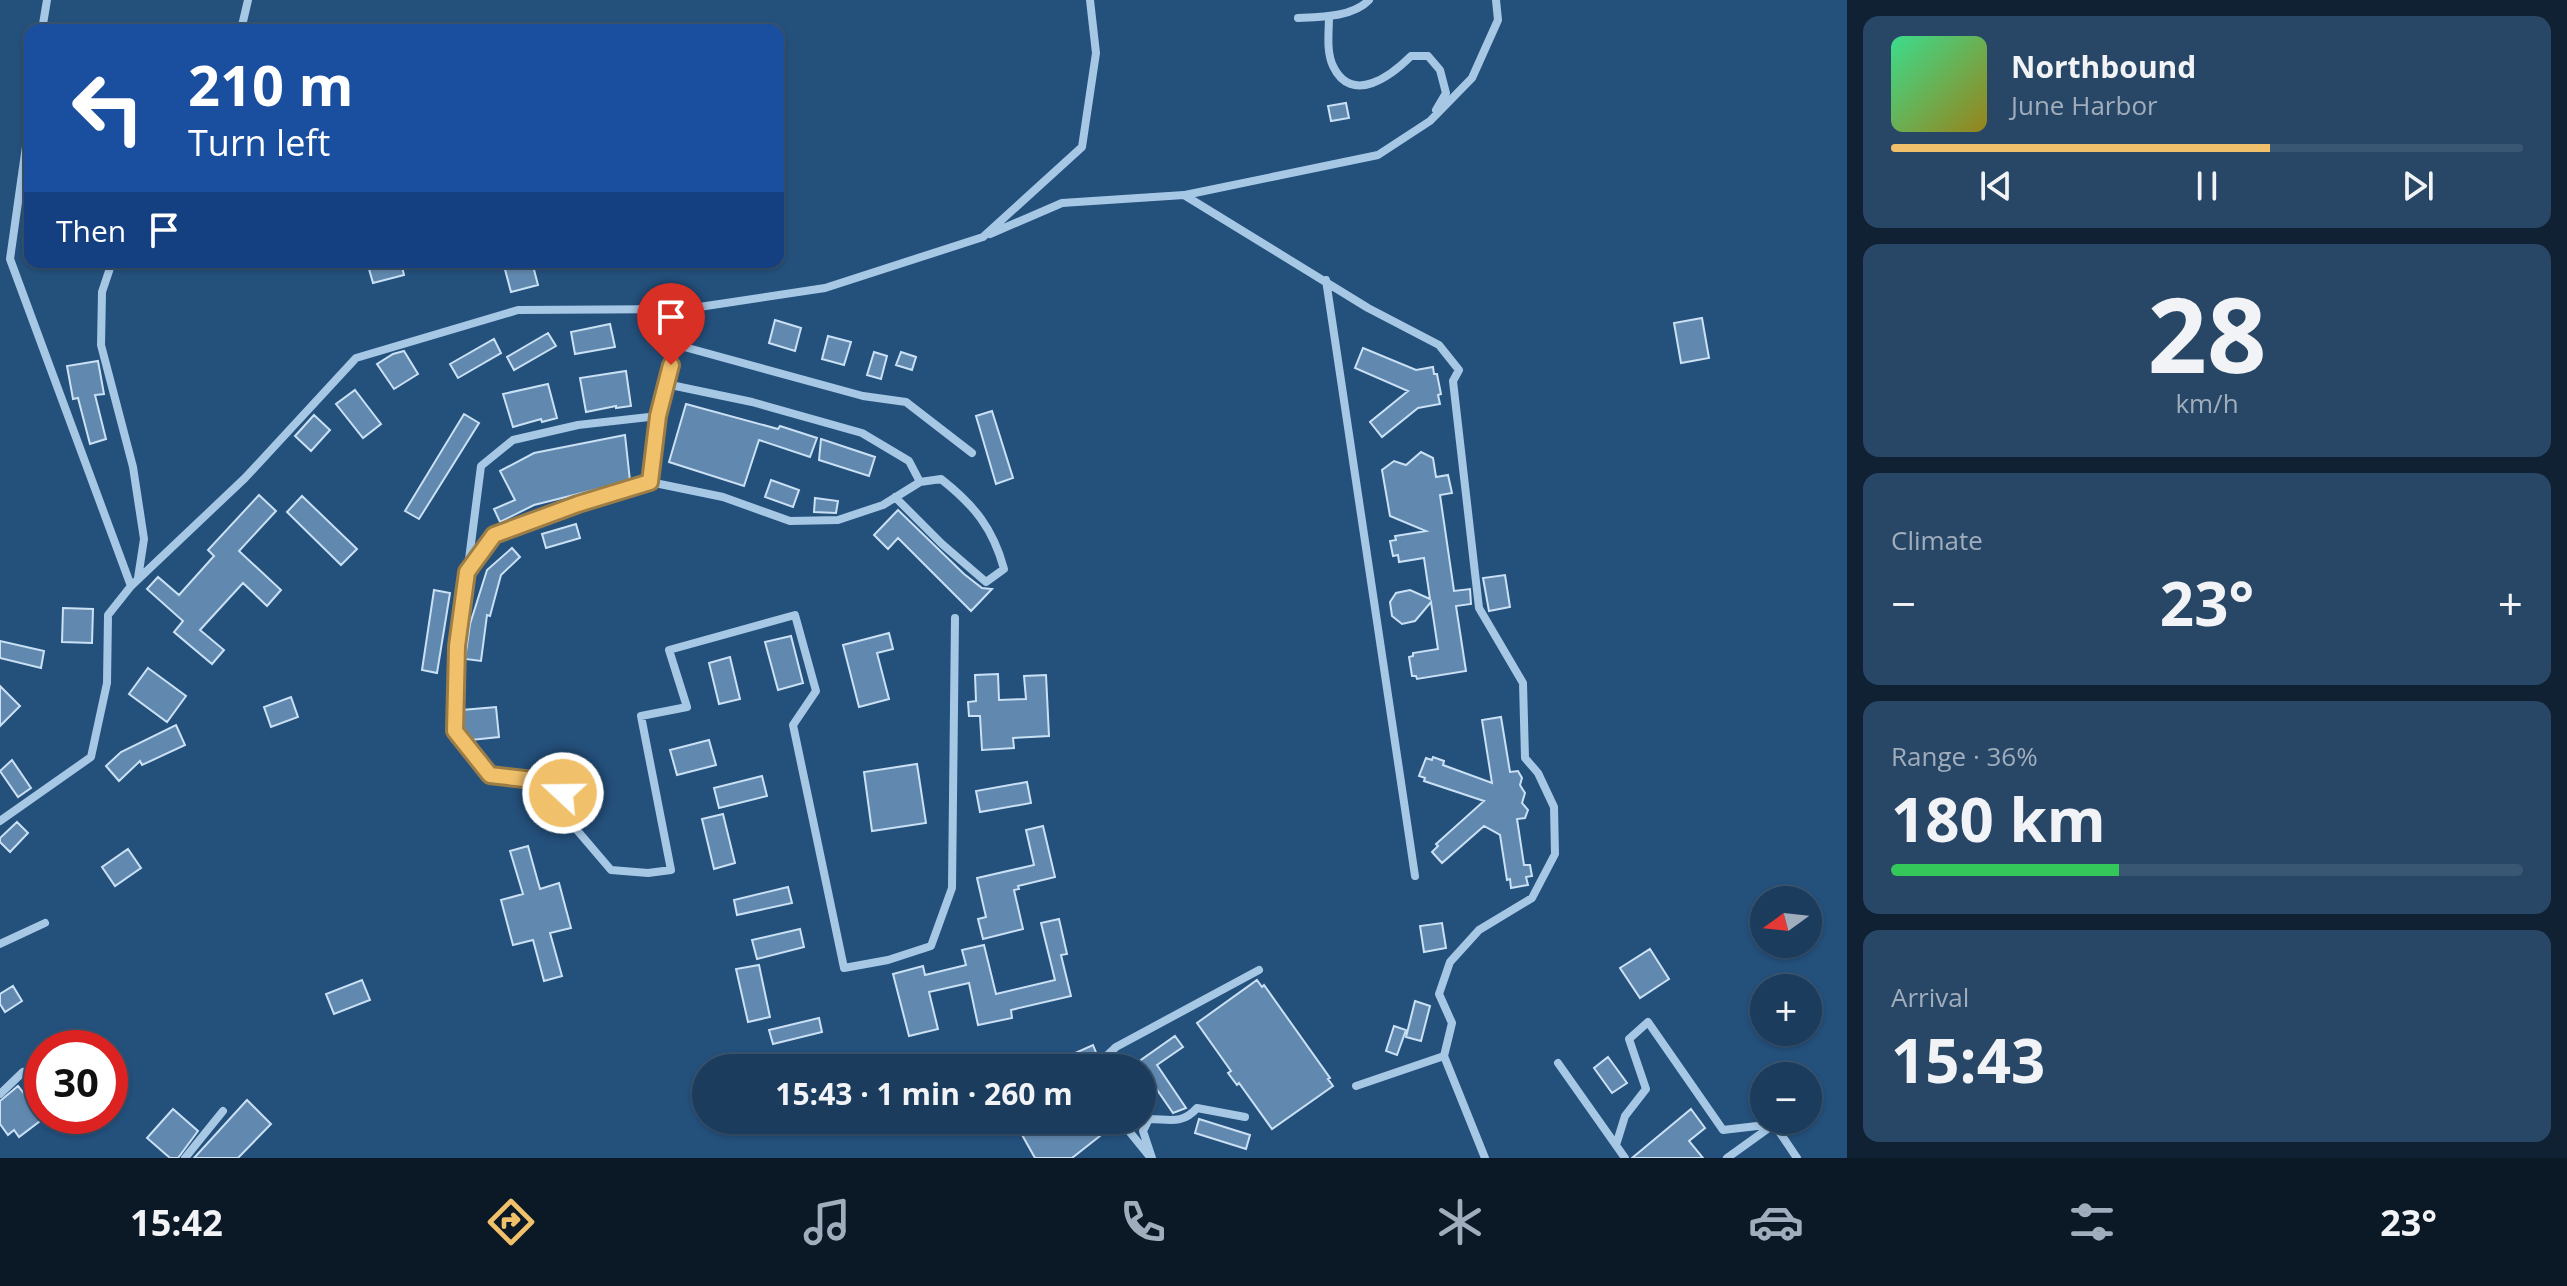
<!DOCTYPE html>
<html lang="en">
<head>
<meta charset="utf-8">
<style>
  :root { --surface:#1b3c5d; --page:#284766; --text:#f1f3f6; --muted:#a0adbc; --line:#395672; --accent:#f0c06b }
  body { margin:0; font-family:"Open Sans",sans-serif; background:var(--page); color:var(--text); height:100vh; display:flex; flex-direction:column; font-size:30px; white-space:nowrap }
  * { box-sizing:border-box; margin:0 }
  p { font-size:26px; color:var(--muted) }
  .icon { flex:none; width:44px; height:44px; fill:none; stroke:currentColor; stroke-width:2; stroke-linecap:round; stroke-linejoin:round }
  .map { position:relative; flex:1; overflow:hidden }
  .drawer { display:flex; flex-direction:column; gap:16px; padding:16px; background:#0f2133; width:720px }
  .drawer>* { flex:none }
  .banner { position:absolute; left:24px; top:24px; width:760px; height:244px; border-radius:16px; box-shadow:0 2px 6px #0004,0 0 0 2px var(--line); background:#1a4fa0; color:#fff; overflow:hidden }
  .needle { width:52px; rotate:255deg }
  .fabs { position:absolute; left:1750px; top:886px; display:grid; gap:16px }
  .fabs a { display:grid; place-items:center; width:72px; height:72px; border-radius:50%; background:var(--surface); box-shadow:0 2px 6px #0004,0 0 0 2px var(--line); font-size:40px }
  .speed { position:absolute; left:24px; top:1030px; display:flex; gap:16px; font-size:40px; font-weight:700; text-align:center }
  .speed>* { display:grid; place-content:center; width:104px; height:104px; border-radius:50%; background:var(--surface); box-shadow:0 2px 6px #0004,0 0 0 2px var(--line); line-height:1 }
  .speed .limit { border:12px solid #d22; background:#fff; color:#111 }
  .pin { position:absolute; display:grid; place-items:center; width:68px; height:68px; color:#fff; margin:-82px -34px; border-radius:50% 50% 50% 0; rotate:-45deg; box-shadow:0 0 8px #0007 }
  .pin .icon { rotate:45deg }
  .me { position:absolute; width:88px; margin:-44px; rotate:291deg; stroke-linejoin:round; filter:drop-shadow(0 0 6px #0008) }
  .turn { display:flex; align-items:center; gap:28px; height:168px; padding:0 32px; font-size:36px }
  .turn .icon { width:104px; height:104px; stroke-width:2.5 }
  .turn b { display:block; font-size:56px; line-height:68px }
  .then { display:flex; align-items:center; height:76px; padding:0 32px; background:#0003; gap:16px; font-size:30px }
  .big { font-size:60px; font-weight:700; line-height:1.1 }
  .drawer .widget { flex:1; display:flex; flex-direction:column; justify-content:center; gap:12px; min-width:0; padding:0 28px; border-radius:16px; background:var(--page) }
  .drawer .dial { align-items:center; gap:0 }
  .dial b { font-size:104px; line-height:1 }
  .song { display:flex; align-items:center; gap:24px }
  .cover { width:96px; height:96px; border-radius:12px; background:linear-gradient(135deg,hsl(150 70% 55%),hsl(50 70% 35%)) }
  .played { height:8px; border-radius:4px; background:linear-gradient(90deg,var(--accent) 60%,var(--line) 60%) }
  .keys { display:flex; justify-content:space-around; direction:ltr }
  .heat { display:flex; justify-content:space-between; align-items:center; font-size:44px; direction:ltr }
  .charge { height:12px; border-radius:6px; background:linear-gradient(90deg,#34c759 36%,var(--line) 0) }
  .trip { position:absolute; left:692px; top:1054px; width:464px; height:80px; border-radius:40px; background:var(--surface); box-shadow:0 2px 6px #0004,0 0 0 2px var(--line); font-weight:700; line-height:80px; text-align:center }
  .tabs { display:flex; height:128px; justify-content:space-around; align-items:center; background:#0b1825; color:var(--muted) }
  .tabs .icon { width:56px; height:56px }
  .tabs .selected { color:var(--accent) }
  .tabs b { font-size:36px; color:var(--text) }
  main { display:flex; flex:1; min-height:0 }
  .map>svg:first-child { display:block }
</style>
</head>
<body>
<main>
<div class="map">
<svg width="1847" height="1158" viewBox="0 0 1847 1158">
  <rect width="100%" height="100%" fill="#24507c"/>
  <path fill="#6189af" stroke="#cae0f4" stroke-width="2" d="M1346,103L1349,118L1331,121L1328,106Z
    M367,262H401L404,275L373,283Z
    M503,262H532L538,285L511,292Z
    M1702,318L1709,358L1681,363L1674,323Z
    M775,320L801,328L795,351L769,343Z
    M610,324L615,347L575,354L571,332Z
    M548,333L556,346L514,370L507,357Z
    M828,336L851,342L844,365L822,359Z
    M494,339L501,353L458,378L450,364Z
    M1363,348L1416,370L1433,367L1434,374H1437L1441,394L1438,395L1440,404L1418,408L1382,437L1370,422L1408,391L1355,368Z
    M404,351L418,374L394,389L377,364L393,354Z
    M874,352L887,356L881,379L867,375Z
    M901,352L916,357L912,370L896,365Z
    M98,361L104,394L95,395L106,439L90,444L78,398L73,399L67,366Z
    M626,371L631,406L616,408V406L586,412L580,378Z
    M548,384L557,418L542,422L541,419L513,427L503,394Z
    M355,390L381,424L363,438L336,404Z
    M686,404L778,429L780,426L817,438L810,457L759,440L744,486L669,462Z
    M992,411L1013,478L996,484L976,416Z
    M464,414L479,423L419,519L405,511Z
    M314,415L330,430L311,451L295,436Z
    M625,435L630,481L534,505L500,522L494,509L515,500L500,471L534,453Z
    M821,439L875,457L869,476L819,460Z
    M1421,452L1433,458L1436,477L1448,475L1452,493L1440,495L1454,591L1470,589L1471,604L1456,606L1466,671L1417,679L1416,676H1412L1409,657L1413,656V653L1438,649L1431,602L1415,621L1402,624L1392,616L1390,602L1396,593L1410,590L1430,599L1424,558L1399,562L1398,555L1393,556L1390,541L1396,540L1395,536L1426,531L1390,516L1382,470L1394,461L1406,465Z
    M771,480L799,490L793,507L765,497Z
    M259,495L276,511L239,551L281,590L267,606L243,583L200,630L224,650L212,664L174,632L183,621L147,589L158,577L179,595L214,556L208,550Z
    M302,496L357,549L341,565L287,512Z
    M815,498L838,501L836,513L814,512Z
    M898,510L964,574L982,588L992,589L971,611L898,538L888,549L874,535Z
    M576,524L580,538L546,548L542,534Z
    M512,548L520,557L501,575L490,616L487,615L481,661L465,659L470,624L487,570Z
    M1505,575L1510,607L1489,611L1483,578Z
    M434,590L450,593L437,673L422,670Z
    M63,608L93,609L92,643L62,642Z
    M889,633L893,649L877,653L889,699L859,707L843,645Z
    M791,636L803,683L778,690L765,642Z
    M0,641L44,651L41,668L0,658Z
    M730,657L740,699L719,704L709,663Z
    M148,668L186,696L167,722L129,694Z
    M998,674L999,700L1026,699L1024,676L1046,675L1049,736L1013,738L1014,748L982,750L980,716H969L968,702L976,701L975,675Z
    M0,686L20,706L0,726Z
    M291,697L298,717L271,727L264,707Z
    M496,707L499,737L471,740L463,729L462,710Z
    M1501,717L1510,772L1518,771L1522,778L1520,785L1525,793L1522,803L1528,810L1525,818L1517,819L1524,865H1530L1532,876L1526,877L1528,885L1511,888L1510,879L1507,880L1500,835L1484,826L1442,863L1432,852L1438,846L1436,844L1484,801L1424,781L1425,778L1419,776L1426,758L1432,760L1433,757L1444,761L1443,765L1492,783L1482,720Z
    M176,725L185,745L142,765L140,761L119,781L106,766L121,752Z
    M709,740L716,765L677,775L670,750Z
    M12,760L31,788L18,797L0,771Z
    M917,764L926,823L872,831L864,772Z
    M762,776L767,796L719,808L714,788Z
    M1027,782L1031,803L980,812L976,791Z
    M723,814L735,863L714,869L702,819Z
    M17,822L28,833L10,852L0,842V838Z
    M1043,826L1055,877L1018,886L1019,889L1014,890L1023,929L983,939L978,919L986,917L977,878L1034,865L1026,830Z
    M528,846L540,889L559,883L571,928L550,933L562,976L544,981L533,940L513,945L501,900L523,894L510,851Z
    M128,849L141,868L115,886L102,867Z
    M788,887L792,903L737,915L734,900Z
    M1059,919L1067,954L1061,955L1071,996L1011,1010L1012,1018L978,1025L969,983L929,992L938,1029L909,1036L893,974L923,966L925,975L966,965L962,950L984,945L996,994L1055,980L1041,923Z
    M1442,923L1446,948L1424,952L1420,926Z
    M800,929L804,947L757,959L752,940Z
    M1650,949L1669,979L1640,998L1620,968Z
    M759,965L770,1017L748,1022L736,969Z
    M362,980L370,1000L334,1014L326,994Z
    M1257,980L1262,987L1264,985L1330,1078L1328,1079L1333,1086L1272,1129L1239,1083L1237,1085L1228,1073L1231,1071L1197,1023Z
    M13,986L22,1001L5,1012L0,1004V994Z
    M1415,1001L1430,1006L1421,1041L1406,1037Z
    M819,1018L822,1032L773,1044L769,1030Z
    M1394,1026L1406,1030L1397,1055L1386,1051Z
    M1175,1036L1183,1047L1157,1065L1186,1108L1173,1113L1138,1062Z
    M1093,1045L1097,1055L1088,1064L1079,1068H1068L1064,1058Z
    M1608,1057L1627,1083L1612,1093L1594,1068Z
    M18,1086L44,1118L19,1137L14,1130L8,1135L0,1124V1101Z
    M247,1100L271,1124L238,1158H194Z
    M173,1109L198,1131L178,1158H170L147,1138Z
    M1691,1109L1705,1128L1689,1141L1703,1158H1632Z
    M1199,1119L1250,1135L1246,1149L1195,1133Z
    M1043,1120H1048L1055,1131L1070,1120H1104L1110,1128L1072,1158H1035L1021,1133Z"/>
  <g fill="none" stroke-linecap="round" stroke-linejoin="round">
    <path stroke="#a7c8e5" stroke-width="8" d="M1329,16C1329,32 1326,51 1333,66C1352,106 1392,75 1411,56H1428L1440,70L1446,93L1436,110
      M1298,18C1321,17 1353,17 1369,0
      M42,30L47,0
      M241,30L248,0
      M30,118L10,259L131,586
      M1185,195L1378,155L1430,121L1472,78L1498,20L1496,0
      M990,234L1062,203L1184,195L1368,308L1439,345L1459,370L1453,381L1479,608L1523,683L1525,758L1538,773L1554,807L1555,854L1532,898L1479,930L1450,962L1439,994L1452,1023L1444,1056L1356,1086
      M112,262L102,292L101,345L133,467L144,539L138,578
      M1326,280L1415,876
      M677,345L863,396L906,402L972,453
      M666,384L752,402L862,433L909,461L920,482
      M650,482L658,416L686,309
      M895,497L942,544L986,582L1004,569C993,528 974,505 941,479L920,482L883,505L838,520L790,521L723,497L650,482L578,504L494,535L467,572L457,646L455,731L490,775L533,780L563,793L576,829L611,870L648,873L671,870L641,716L687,707L669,650L795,615L816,691L793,725L844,968L888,960L931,946L952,888L955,618
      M468,567L481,466L513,440L578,425L658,416
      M0,821L91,757L107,683L108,615L131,586L245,478L356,358L518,310L686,309L825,288L983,237L1082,147L1096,53L1090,0
      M0,944L45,923
      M1444,1056L1485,1158
      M1558,1063L1625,1158
      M1094,1068L1116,1047L1259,970
      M0,1094L23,1072
      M1120,1120L1150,1157
      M1616,1145L1625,1116L1646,1089L1629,1039L1648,1022L1723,1130L1774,1124L1797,1158
      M185,1158L223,1111
      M1152,1158L1143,1131L1149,1119C1169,1119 1182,1125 1197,1108L1245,1117
      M1727,1158L1773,1125"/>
  </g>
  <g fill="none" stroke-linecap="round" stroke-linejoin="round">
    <defs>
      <path id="route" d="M563,793L533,780L490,775L455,731L457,646L467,572L494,535L578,504L650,482L658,416L671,365"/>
    </defs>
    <use href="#route" stroke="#9c7d46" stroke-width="20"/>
    <use href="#route" stroke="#f0c06b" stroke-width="14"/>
  </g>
</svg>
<div class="fabs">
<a><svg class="needle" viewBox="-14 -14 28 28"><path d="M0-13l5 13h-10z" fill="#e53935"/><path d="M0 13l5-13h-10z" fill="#a0adbc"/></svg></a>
<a>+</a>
<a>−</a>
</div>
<div class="speed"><div class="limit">30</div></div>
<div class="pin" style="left:671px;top:365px;background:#d93025"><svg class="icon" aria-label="arrive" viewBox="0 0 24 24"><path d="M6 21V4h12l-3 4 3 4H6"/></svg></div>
<svg class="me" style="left:563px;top:793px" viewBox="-20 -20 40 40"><circle r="17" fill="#f0c06b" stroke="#fff" stroke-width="3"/><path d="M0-11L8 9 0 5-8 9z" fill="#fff"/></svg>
<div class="trip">15:43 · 1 min · 260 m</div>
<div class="banner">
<div class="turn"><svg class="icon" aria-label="left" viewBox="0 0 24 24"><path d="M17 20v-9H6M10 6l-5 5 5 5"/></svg><div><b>210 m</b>Turn left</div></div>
<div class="then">Then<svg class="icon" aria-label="arrive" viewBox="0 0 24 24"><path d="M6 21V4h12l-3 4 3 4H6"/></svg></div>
</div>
</div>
<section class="drawer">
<div class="widget">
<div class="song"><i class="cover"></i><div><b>Northbound</b><p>June Harbor</p></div></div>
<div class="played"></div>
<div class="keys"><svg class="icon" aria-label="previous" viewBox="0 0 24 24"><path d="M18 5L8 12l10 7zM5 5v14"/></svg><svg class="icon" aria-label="pause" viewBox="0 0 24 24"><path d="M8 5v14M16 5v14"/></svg><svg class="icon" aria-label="next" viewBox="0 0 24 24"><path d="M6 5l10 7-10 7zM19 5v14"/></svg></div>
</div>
<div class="widget dial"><b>28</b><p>km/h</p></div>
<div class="widget"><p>Climate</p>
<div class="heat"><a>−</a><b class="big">23°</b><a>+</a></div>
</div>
<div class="widget"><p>Range · 36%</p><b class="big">180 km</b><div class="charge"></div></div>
<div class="widget"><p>Arrival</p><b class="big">15:43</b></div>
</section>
</main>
<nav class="tabs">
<b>15:42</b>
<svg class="icon selected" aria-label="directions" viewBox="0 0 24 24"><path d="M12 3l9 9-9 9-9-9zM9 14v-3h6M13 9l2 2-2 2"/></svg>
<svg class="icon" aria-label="music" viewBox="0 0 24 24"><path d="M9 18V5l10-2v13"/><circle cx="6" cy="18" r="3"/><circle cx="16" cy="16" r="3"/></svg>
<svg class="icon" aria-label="phone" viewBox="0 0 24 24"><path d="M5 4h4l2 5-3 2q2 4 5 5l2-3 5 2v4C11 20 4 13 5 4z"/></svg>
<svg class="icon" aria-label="climate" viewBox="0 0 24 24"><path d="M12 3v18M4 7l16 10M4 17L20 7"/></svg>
<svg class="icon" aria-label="car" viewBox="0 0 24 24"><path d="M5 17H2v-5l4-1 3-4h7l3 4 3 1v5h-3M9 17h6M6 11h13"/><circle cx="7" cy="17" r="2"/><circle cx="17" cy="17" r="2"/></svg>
<svg class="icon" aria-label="filters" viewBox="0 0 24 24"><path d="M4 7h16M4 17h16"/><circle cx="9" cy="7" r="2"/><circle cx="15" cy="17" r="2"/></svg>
<b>23°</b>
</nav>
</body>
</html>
